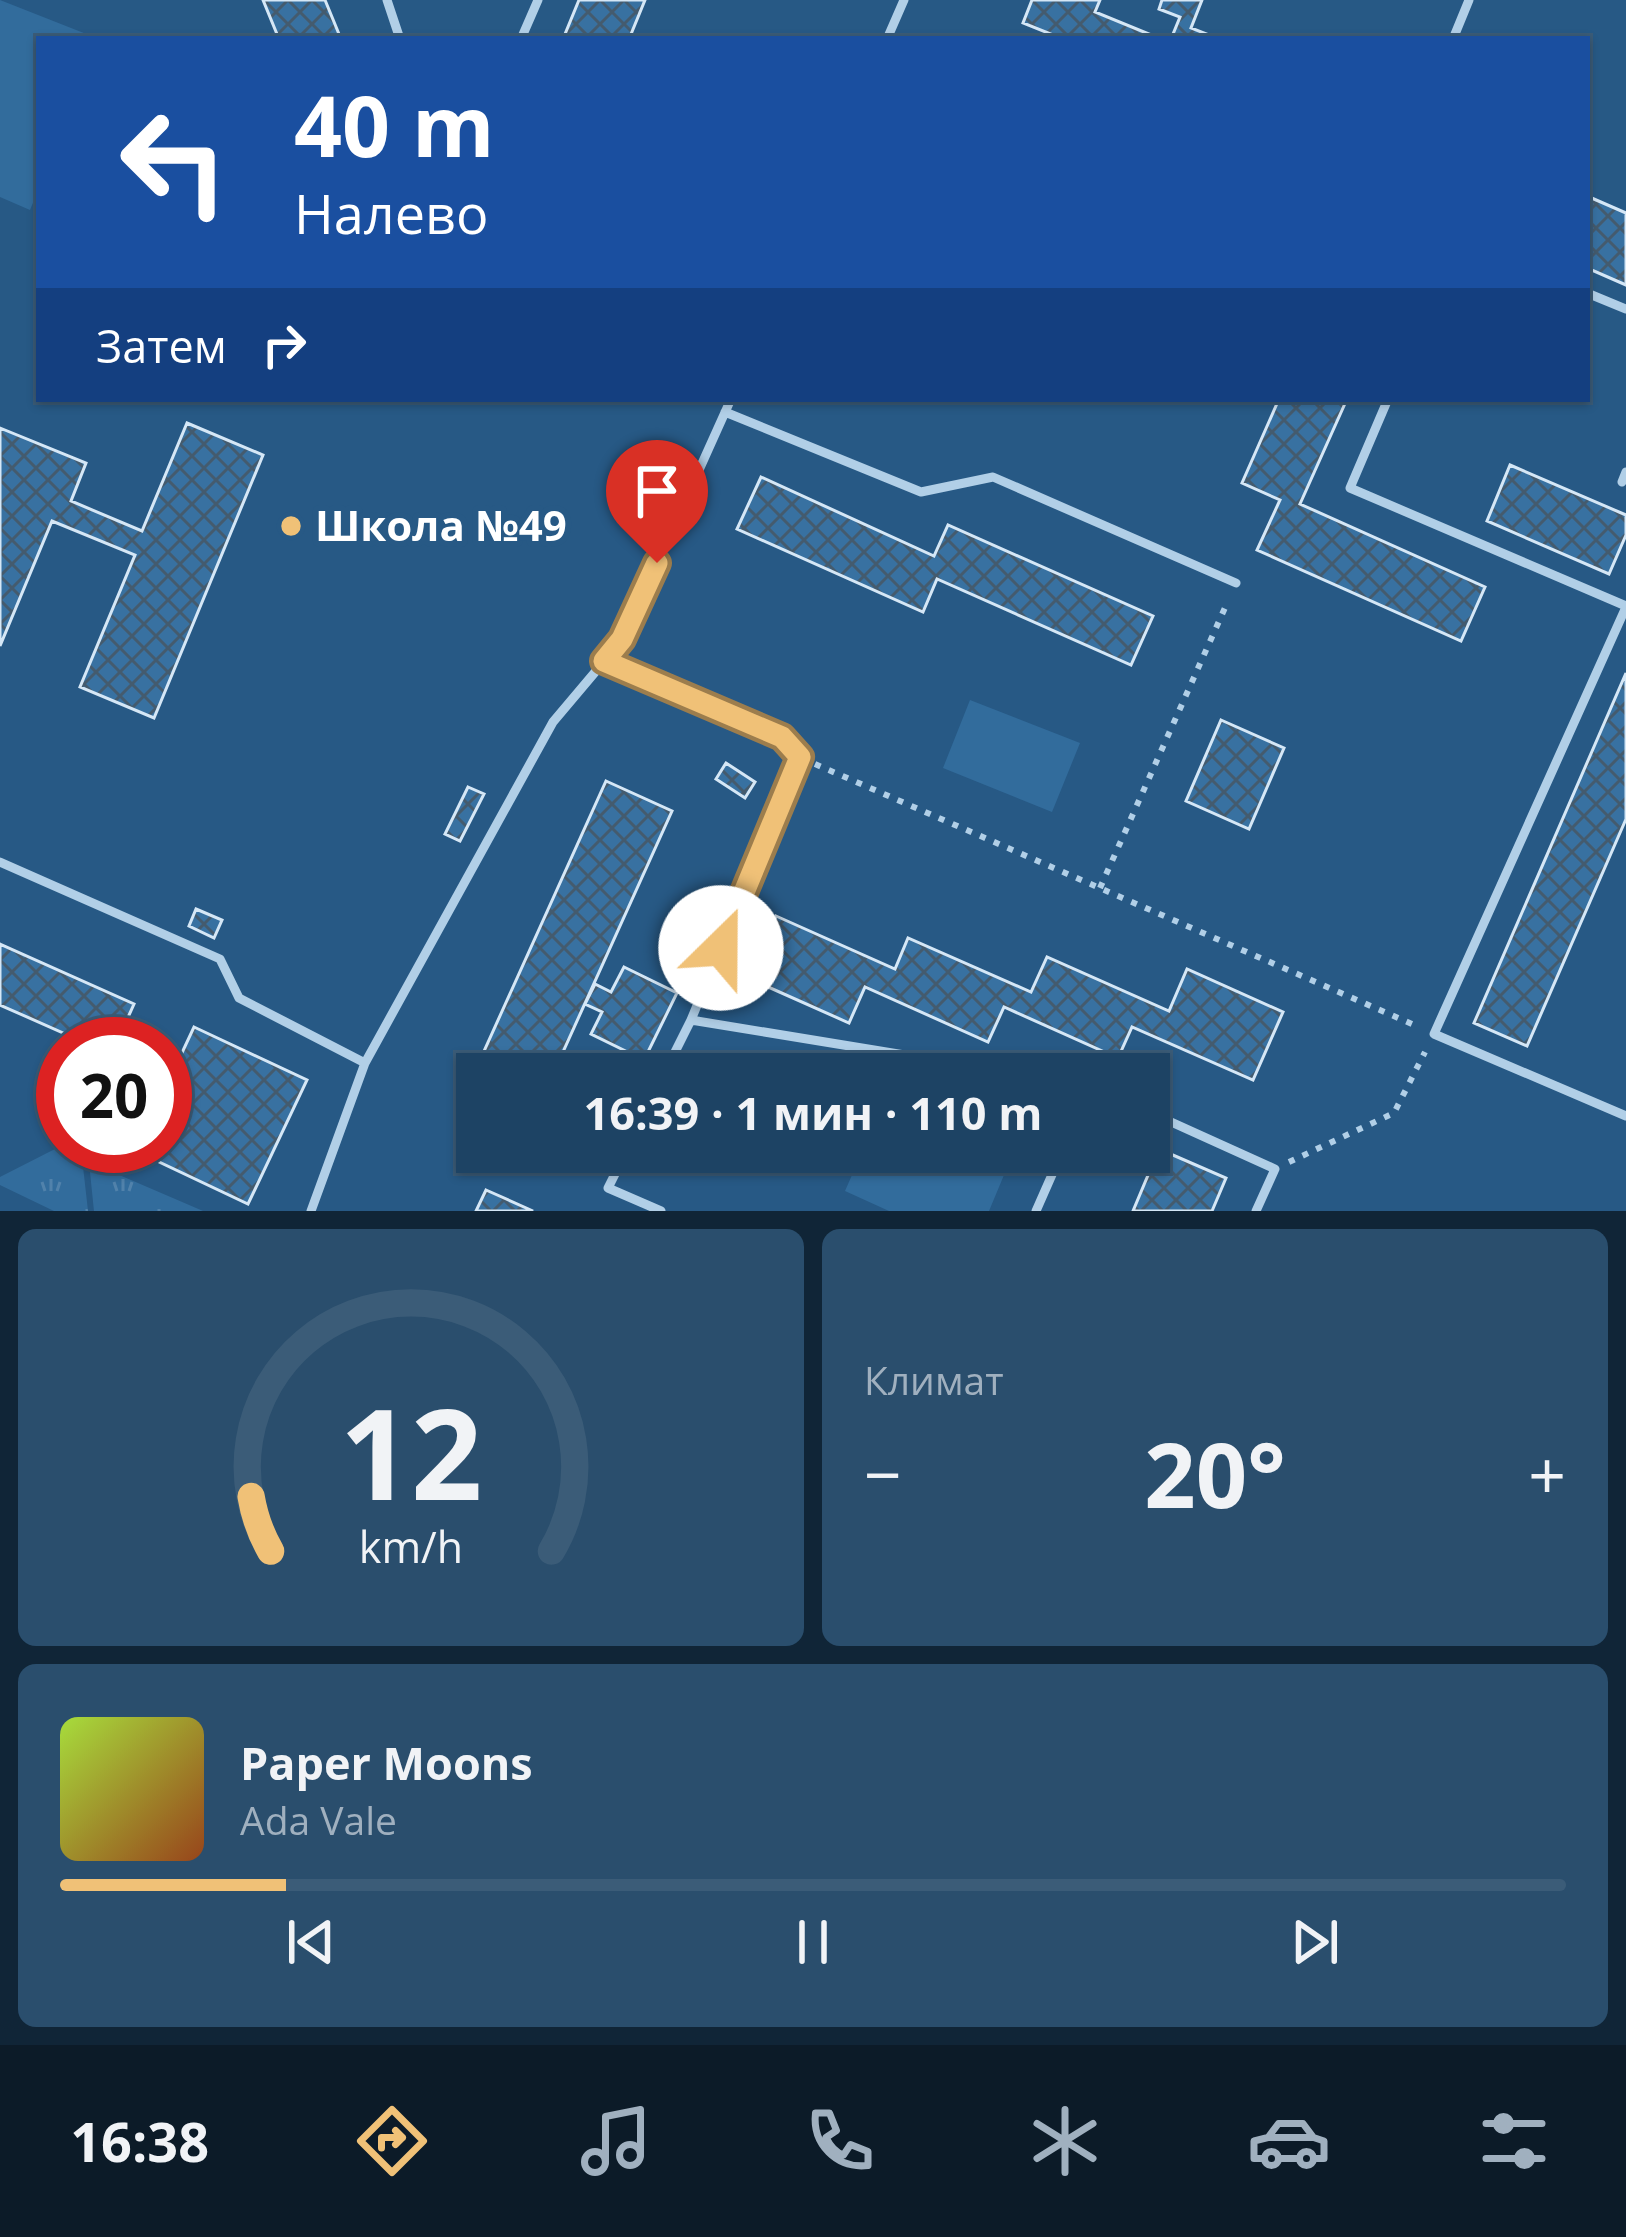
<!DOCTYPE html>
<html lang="ru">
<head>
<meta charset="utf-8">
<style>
  :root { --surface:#1d4364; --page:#2a4e6d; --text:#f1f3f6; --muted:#a0b0bf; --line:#3b5c78; --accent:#f0c177 }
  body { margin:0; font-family:"Open Sans",sans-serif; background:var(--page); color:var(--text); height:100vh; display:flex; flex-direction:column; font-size:45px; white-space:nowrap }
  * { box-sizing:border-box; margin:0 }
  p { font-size:39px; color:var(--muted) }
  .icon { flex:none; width:66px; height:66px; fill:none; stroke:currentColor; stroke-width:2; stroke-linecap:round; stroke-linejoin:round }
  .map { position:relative; height:1211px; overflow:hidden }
  .sheet { display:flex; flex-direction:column; gap:18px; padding:18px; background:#102537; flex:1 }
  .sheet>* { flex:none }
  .banner { position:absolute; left:36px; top:36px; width:1554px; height:366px; border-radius:0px; box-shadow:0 3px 9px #0004,0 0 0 3px var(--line); background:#1a4fa0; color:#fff; overflow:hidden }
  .speed { position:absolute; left:36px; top:1017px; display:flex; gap:24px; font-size:60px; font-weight:700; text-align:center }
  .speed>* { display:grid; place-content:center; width:156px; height:156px; border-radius:50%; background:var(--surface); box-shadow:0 3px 9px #0004,0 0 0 3px var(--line); line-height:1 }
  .speed .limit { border:18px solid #d22; background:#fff; color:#111 }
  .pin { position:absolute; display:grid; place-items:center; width:102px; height:102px; color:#fff; margin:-123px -51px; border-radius:50% 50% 50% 0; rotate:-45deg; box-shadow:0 0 12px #0007 }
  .pin .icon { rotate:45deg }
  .me { position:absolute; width:132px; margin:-66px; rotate:23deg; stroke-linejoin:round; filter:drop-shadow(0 0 9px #0008) }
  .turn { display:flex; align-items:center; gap:42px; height:252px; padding:0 60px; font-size:54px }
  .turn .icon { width:156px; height:156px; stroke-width:2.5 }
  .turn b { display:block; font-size:84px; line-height:102px }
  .then { display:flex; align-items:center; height:114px; padding:0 60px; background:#0003; gap:24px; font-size:45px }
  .big { font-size:90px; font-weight:700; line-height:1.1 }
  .sheet .tile { flex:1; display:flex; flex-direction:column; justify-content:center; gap:18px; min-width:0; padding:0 42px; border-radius:18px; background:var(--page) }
  .sheet .dial { align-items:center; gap:0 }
  .dial svg { height:312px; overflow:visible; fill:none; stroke:var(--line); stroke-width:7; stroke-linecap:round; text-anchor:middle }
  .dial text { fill:var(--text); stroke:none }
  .song { display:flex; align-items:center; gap:36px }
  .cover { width:144px; height:144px; border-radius:18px; background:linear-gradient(135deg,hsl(80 70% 55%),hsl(20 70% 35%)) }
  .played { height:12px; border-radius:6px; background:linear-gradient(90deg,var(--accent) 15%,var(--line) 15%) }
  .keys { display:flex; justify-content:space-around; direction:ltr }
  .heat { display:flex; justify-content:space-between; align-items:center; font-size:66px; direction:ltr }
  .sheet .tiles { flex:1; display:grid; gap:18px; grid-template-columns:1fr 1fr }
  .tile:last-child { grid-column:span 2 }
  .trip { position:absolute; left:456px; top:1053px; width:714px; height:120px; border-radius:0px; background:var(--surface); box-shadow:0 3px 9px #0004,0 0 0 3px var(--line); font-weight:700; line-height:120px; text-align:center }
  .tabs { display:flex; height:192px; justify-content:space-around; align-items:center; background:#0c1b28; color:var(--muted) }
  .tabs .icon { width:84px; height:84px }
  .tabs .selected { color:var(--accent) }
  .tabs b { font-size:54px; color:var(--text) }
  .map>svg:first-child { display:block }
</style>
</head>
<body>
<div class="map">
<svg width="1626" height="1211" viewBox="0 0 1626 1211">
  <defs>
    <pattern id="grass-tufts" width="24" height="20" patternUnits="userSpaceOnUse" patternTransform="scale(3)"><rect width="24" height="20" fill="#326c9c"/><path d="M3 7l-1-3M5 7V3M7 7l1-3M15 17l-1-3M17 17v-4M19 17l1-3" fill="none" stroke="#5182ab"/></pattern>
    <pattern id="building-cross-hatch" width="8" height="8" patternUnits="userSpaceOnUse" patternTransform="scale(3)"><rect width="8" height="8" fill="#3871a1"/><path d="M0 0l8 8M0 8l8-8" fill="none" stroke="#445b6e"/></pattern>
  </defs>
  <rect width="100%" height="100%" fill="#275985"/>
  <path fill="url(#grass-tufts)" d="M57,1148L82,1158L88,1211H54L0,1185V1177Z
    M89,1162L203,1211H94Z"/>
  <path fill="#326c9c" d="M0,0L99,39H39V188L30,210L0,197Z
    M970,700L1080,743L1052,812L943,768Z
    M862,1152H943L1004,1175L989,1211H889L845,1191Z"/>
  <path fill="url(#building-cross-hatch)" stroke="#d5e7f6" stroke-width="3" d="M263,0H325L341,39H279Z
    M579,0H645L629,39H563Z
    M1032,0H1100L1095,12L1161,39H1063L1023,23Z
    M1162,0H1202L1191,28L1219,39H1171L1180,17L1159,9Z
    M1587,196L1626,213V285L1587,268Z
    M1279,399H1347L1300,504L1485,587L1461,641L1257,550L1280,500L1242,483Z
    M187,423L263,455L154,718L80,687L135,555L52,521L0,646V428L86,463L71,501L142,531Z
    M1510,465L1626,515V535L1609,574L1487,521Z
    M761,477L934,556L948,525L1153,616L1131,665L937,579L923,612L737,529Z
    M1626,673V819L1527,1046L1474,1023Z
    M1221,720L1284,748L1249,829L1186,801Z
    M726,763L755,782L745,798L716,779Z
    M606,781L672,811L553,1074H477V1120L457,1111Z
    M468,787L484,794L460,841L445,834Z
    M196,909L222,920L214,938L189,926Z
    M776,916L895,969L908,938L1031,992L1047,957L1169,1011L1187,969L1283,1012L1253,1080L1132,1027L1118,1058L1004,1007L988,1042L865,987L849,1023L748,978Z
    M0,944L134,1004L116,1044H88L0,1005Z
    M624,967L677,993L644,1060L591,1034L602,1012L585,1004L595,984L611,992Z
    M194,1027L307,1080L248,1204L136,1151L138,1146H165V1089Z
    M1159,1149L1226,1178L1212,1211H1133Z
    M486,1190L533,1211H476Z"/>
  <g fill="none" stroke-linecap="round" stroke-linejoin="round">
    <path stroke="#b1cfe7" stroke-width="6" stroke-dasharray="6 9" stroke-linecap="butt" d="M815,764L1419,1027
      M1100,888L1228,601
      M1289,1162L1394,1113L1425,1052"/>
    <path stroke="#b1cfe7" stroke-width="9" d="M387,0L400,39
      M521,39L538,0
      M887,39L904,0
      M1453,39L1469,0
      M1587,293L1626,309
      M1388,399L1350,488L1626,606
      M725,412L921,492L993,477L1236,583
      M1622,482L1626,472
      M1626,607L1434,1034L1626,1116
      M604,661L781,737L800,757L691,1020
      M0,862L220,959L239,998L365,1063
      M664,1074L691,1020L1020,1074
      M1149,1112L1275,1169L1256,1211
      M626,1152L608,1188L661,1211
      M311,1211L365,1063L553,722L623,639L731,399
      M1036,1211L1062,1152"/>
  </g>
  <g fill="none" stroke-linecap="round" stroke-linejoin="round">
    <defs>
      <path id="route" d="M657,563L622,639L604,661L782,737L800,757L721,948"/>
    </defs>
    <use href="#route" stroke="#9c7d4d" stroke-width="30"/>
    <use href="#route" stroke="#f0c177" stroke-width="21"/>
  </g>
  <circle fill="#f0c177" stroke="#275985" stroke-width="4.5" cx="291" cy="526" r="12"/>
  <g text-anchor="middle" stroke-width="12" stroke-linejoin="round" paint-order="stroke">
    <g font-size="42" font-weight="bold" fill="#fff" stroke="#275985" text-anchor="start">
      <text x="315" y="541">Школа №49</text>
    </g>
  </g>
</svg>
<div class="speed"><div class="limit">20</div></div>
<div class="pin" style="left:657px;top:563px;background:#d93025"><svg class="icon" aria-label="arrive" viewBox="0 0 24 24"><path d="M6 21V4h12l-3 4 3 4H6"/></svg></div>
<svg class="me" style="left:721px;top:948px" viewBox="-20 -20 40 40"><circle r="19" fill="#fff"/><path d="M0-13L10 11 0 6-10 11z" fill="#f0c177"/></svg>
<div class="trip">16:39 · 1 мин · 110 m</div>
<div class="banner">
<div class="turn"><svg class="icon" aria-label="left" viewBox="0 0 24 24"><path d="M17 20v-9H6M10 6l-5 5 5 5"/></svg><div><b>40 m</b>Налево</div></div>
<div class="then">Затем<svg class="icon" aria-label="right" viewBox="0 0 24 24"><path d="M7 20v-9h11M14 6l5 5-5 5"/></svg></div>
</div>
</div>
<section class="sheet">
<div class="tiles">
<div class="tile dial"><svg viewBox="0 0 100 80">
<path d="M14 69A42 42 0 1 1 86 69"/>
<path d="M14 69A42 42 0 0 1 9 55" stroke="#f0c177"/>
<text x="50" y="56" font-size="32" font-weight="700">12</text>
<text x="50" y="72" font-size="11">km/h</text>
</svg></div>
<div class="tile"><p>Климат</p>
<div class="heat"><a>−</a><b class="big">20°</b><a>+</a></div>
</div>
<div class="tile">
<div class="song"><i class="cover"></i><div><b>Paper Moons</b><p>Ada Vale</p></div></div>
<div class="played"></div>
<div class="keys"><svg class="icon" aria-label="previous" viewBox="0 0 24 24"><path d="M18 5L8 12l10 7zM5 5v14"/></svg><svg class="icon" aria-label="pause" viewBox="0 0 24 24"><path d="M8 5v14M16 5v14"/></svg><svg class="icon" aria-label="next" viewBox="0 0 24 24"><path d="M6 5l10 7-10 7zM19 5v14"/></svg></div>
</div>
</div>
</section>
<nav class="tabs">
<b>16:38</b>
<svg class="icon selected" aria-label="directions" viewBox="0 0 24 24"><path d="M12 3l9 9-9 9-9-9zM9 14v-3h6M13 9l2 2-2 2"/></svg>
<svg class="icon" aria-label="music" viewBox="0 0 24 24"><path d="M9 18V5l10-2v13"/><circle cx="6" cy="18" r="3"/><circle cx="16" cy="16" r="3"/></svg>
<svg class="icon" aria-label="phone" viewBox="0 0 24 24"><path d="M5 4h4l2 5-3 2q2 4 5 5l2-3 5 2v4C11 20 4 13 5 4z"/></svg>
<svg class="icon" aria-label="climate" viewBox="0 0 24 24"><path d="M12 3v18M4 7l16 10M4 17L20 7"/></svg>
<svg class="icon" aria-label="car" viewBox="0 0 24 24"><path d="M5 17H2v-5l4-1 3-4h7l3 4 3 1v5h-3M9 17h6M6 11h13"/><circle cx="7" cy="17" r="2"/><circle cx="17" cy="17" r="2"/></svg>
<svg class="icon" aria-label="filters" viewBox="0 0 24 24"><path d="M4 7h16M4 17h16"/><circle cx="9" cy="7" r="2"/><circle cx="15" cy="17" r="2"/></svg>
</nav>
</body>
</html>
